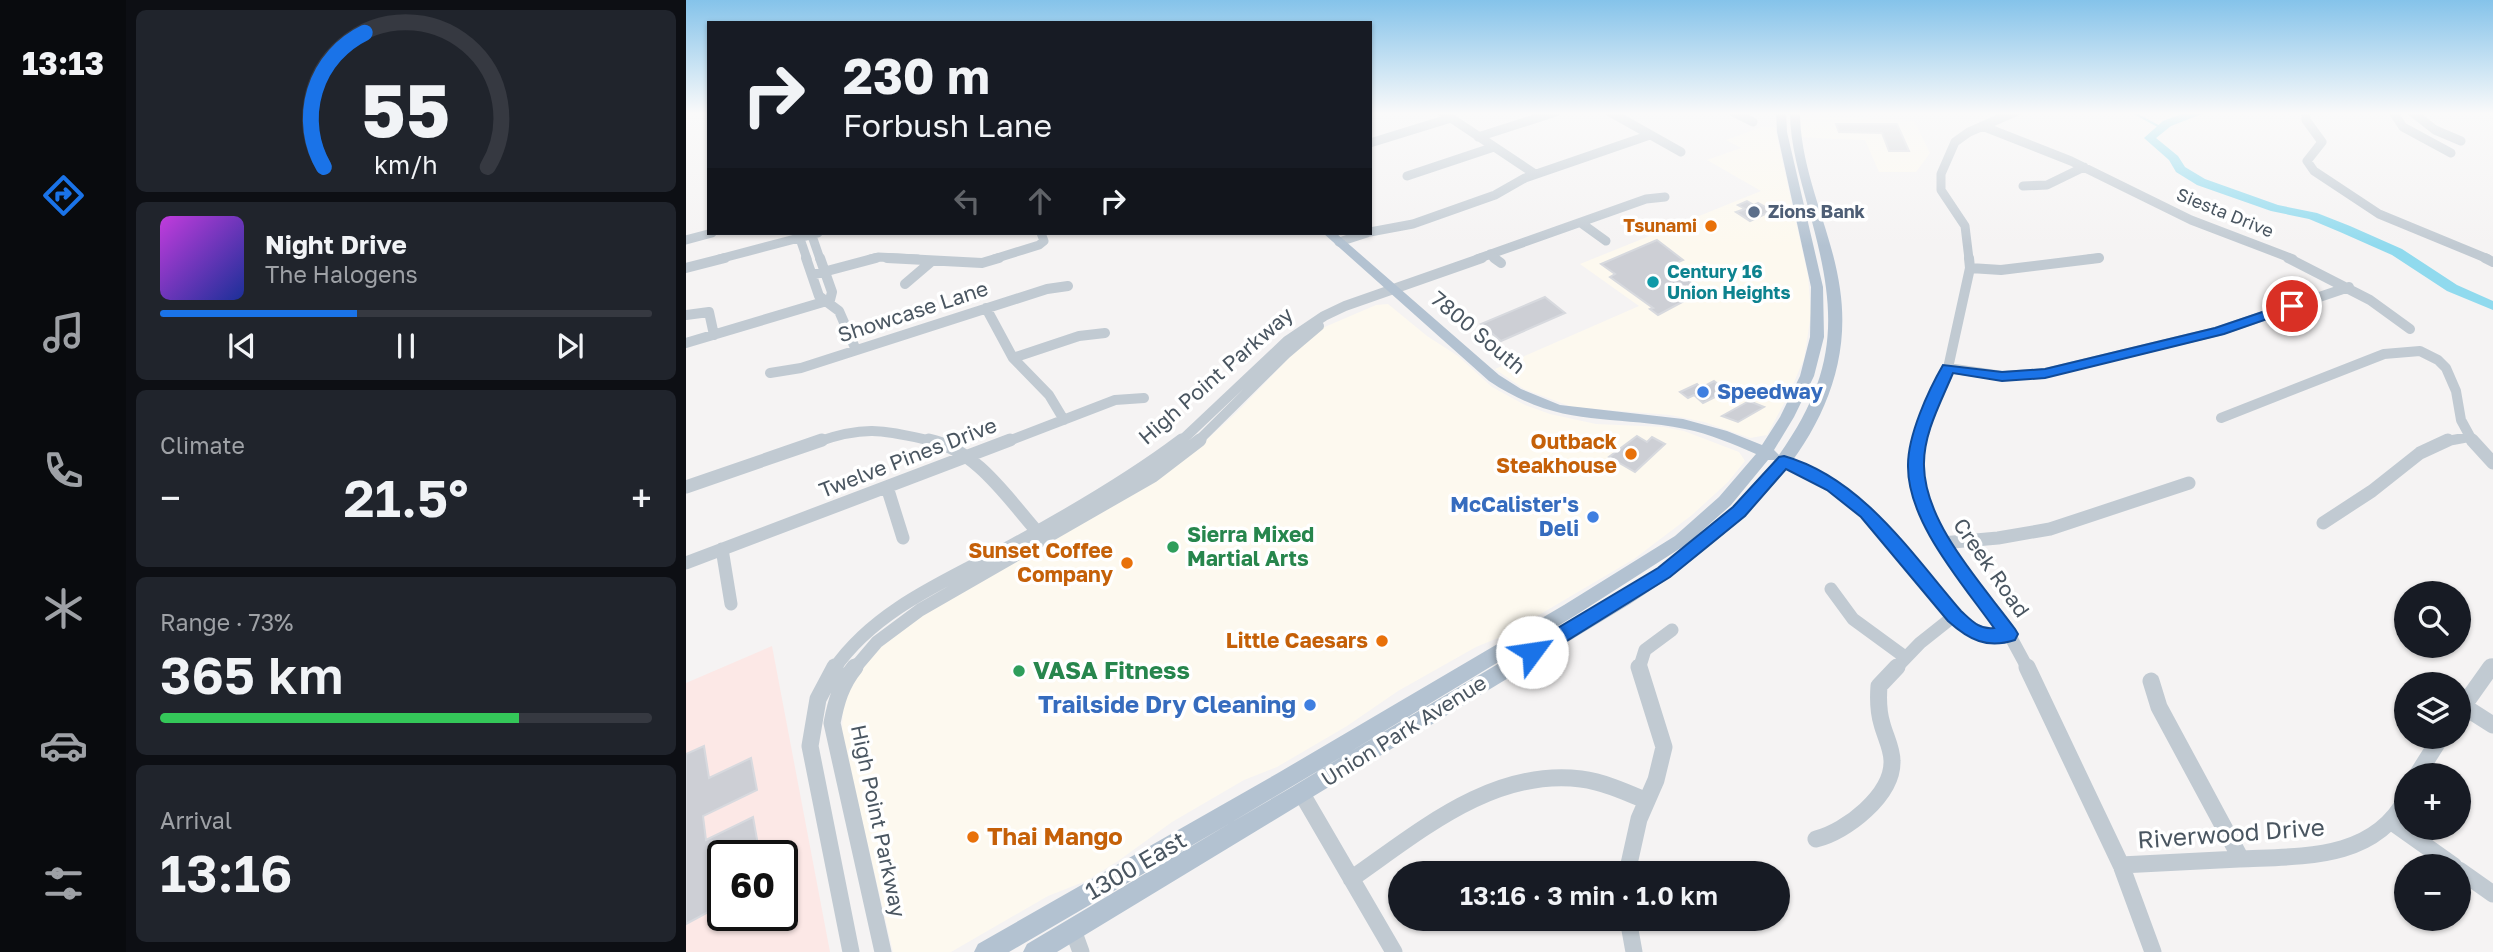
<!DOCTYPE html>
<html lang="en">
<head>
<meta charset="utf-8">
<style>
  :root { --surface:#171b24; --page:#20242c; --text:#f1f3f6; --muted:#9ea1a6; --line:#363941; --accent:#1a73e8 }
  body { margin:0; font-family:"Golos Text",sans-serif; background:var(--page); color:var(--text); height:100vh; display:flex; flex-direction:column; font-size:26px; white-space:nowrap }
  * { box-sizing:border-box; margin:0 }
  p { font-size:23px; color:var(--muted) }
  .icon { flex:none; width:38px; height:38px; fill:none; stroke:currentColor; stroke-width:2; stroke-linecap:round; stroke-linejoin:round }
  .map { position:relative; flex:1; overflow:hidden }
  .panel { display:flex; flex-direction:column; gap:10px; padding:10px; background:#0d0f14; width:560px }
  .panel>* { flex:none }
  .banner { position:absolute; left:21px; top:21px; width:665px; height:214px; border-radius:0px; box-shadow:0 2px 5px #0004; background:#171b24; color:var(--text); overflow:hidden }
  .tools { position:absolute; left:1708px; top:581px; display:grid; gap:14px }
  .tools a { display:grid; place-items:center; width:77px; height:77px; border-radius:50%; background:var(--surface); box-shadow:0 2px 5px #0004; font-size:35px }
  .speed { position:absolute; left:21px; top:840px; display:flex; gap:14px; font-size:35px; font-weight:700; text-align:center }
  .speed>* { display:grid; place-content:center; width:91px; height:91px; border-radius:50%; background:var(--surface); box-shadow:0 2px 5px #0004; line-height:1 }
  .speed .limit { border:4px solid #111; border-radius:10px; background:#fff; color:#111 }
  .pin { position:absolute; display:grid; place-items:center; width:60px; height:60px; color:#fff; margin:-30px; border:4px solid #fff; border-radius:50%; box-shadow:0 2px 7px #0007 }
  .me { position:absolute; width:77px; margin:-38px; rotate:59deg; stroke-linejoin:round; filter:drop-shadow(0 0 5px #0008) }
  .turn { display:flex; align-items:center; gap:24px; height:147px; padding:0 21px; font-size:32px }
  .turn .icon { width:91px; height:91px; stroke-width:2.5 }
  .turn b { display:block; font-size:49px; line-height:60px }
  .lanes { display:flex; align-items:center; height:66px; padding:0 21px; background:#0003; justify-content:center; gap:35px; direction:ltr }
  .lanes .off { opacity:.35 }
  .big { font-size:52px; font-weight:600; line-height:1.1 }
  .panel .tile { flex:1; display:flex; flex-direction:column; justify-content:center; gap:10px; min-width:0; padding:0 24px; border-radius:10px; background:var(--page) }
  .panel .dial { align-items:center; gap:0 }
  .dial svg { height:182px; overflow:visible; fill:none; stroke:var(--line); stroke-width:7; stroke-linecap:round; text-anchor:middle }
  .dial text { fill:var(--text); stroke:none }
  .song { display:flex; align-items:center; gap:21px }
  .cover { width:84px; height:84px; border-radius:10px; background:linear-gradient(135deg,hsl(290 70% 55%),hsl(230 70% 35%)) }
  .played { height:7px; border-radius:4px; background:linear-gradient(90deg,var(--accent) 40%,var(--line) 40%) }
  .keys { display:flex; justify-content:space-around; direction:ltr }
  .heat { display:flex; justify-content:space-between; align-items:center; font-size:38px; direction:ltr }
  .charge { height:10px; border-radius:5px; background:linear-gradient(90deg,#34c759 73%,var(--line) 0) }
  .trip { position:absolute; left:702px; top:861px; width:402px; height:70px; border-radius:35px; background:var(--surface); box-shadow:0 2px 5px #0004; font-weight:600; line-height:70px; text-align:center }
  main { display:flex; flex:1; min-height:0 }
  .tab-bar { display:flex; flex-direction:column; width:126px; justify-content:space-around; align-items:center; background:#090b0e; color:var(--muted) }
  .tab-bar .icon { width:49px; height:49px }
  .tab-bar .on { color:var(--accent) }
  .tab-bar b { font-size:32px; color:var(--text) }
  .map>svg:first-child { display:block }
</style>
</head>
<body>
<main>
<nav class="tab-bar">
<b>13:13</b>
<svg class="icon on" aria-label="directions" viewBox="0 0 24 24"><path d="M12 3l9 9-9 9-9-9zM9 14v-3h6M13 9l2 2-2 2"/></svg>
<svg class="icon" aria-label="music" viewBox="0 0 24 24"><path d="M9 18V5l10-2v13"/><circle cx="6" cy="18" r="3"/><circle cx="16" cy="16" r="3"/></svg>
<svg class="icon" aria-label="phone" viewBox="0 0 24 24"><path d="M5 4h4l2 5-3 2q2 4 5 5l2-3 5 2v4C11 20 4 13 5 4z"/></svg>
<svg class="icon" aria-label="climate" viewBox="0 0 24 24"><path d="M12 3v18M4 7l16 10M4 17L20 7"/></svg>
<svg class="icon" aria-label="car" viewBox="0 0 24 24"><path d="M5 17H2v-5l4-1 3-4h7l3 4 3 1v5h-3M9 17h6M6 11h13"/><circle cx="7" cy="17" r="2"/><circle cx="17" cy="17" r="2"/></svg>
<svg class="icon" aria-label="filters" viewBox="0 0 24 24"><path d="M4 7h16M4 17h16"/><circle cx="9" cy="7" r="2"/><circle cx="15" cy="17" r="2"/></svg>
</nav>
<section class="panel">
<div class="tile dial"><svg viewBox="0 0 100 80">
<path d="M14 69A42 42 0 1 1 86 69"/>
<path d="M14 69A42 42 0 0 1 32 10" stroke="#1a73e8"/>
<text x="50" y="56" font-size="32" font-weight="700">55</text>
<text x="50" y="72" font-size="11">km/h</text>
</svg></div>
<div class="tile">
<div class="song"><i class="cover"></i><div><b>Night Drive</b><p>The Halogens</p></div></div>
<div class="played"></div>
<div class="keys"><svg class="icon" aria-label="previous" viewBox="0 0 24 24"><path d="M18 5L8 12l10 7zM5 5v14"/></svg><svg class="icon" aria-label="pause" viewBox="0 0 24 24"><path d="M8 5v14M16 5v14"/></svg><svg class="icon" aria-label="next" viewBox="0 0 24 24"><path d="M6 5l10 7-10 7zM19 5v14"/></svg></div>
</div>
<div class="tile"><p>Climate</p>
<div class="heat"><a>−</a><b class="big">21.5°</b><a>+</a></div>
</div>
<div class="tile"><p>Range · 73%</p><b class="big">365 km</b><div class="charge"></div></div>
<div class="tile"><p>Arrival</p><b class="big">13:16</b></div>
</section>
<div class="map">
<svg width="1807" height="952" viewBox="0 0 1807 952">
  <rect width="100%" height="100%" fill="#f5f3f3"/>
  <path fill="#fdf9ef" d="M1114,115L1228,121L1244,153L1230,172H1193L1179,140L1109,137Z
    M1076,127H1089L1122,276L1125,314L1118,359L1102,396L1081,435L1064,438L1018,422L984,415L886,407L838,389L809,369L953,306L894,264L1075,191L1021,160L1055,148L1040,140Z
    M702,304L741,336L772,356L806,387L839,405L864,414L910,424L978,427L998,431L1053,452L1059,461L1042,482L1006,515L948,559L817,636L790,647L712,691L661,726L591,767L558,780L486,822L432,861L400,881L362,896L265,952H207L156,734L157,705L170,675L188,652L221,624L516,444L551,412L621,339L634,329L690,305Z"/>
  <path fill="#fce8e6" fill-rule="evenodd" d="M86,646L144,952H0V683ZM37,856H96V915H37Z"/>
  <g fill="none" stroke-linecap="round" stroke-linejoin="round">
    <path stroke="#90daee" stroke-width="2" d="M1446,112L1472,126"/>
    <path fill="#90daee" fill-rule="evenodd" d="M1501,112H1521L1485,126L1470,138L1492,156L1499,167L1519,179L1592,205L1631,213L1664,226L1716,249L1771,285L1807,301V310L1761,291L1706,255L1654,232L1623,219L1585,211L1511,185L1490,172L1483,160L1458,138L1477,121Z"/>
  </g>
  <path fill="#cdcfd5" stroke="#d7d9de" stroke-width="2" d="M1150,124H1211L1223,151H1203L1196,133L1153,132Z
    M1061,201L1068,205L1072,203L1086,211L1064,221L1050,212L1059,209L1052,205Z
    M971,240L997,260L990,263L998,270L1011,294L972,315L964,309L967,308L924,277L929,274L915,264Z
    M859,297L879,313L815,341L795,324Z
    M1028,381L1041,391L1017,403L1008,395L1002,398L994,392L1011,384L1015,388Z
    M1063,401L1078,407L1052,422L1036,416Z
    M951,436L961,442L966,437L979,444L949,472L923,457Z
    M18,746L23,778L65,758L71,790L17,816L20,840L67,817L72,845L51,856H37V863L22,870L28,909L0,924V754Z"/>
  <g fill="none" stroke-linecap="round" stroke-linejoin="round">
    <path stroke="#c1cad2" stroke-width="9" d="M756,112L849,174
      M924,112L995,152
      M1047,112L1067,122
      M1620,112V120L1636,142L1621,161L1628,171L1693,214L1802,259
      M1707,112L1717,127L1765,153
      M1726,112L1749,130L1775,141
      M1296,126L1385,161L1505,220L1607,259
      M792,137L870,112
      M684,143L765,118
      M721,176L808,147
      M1337,186L1361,185L1398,167
      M895,223L920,241
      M684,232L727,224L809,195L839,178L964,135
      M112,233L121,259
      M125,233L134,259
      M0,240L26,233
      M653,242L681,233
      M804,254L810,259
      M33,259L132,233
      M184,259L192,257L232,259
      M308,259L353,245L358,241L355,233
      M791,259L960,199L979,197
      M1283,259L1279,226L1255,190V174L1269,142L1283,132L1329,112
      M1403,259L1413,258"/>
    <path stroke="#c1cad2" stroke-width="10" d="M120,258L133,296L153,311L170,350
      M134,258L146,292L144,300
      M201,258L296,263L313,258
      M808,258L815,263
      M1602,258L1684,300L1724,329
      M1799,258L1807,262
      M0,268L39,258
      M1284,268L1315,270L1413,258
      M126,275L190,258
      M219,284L246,261
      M300,308L327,358L363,395L378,420
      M0,315L23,312L28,335
      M0,343L144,300
      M327,358L393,336L419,333
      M1262,368L1316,376L1359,373L1533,331L1663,287
      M84,373L115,368L361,289L382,286
      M1535,418L1698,354L1734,351L1752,360L1760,368L1770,391L1775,420L1787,442
      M131,442C182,424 200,431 251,442
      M320,442L429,400L458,398
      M494,442L601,341L638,316L659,306L796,258
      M511,442L600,354L633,326
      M1233,442L1262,368L1284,268L1283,258
      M1756,442L1783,437"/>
    <path stroke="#c1cad2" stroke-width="13" d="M243,440C292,450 324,502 356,537
      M1233,440L1230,466L1236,499L1256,543L1323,634L1342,669
      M1786,440L1807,463
      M1098,461L1147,486L1181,512L1275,622L1299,635L1323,634
      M0,487L136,440
      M201,487L217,538
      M1637,523L1686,491L1734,453L1762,440
      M1256,543L1312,538L1364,529L1503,483
      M36,549L45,604
      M0,563L324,440
      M1145,589L1167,619L1219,657
      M148,669C190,608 264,579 327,545C386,513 443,480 496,440
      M168,669L191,642L234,610L467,476L514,440
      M953,669L959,650L986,630
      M1209,669L1234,643L1268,616
      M1804,669L1807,665"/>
    <path stroke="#c1cad2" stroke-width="17" d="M149,667L132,699L124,746L165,952
      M169,667C155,684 150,702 146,723L197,952
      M1341,667L1435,865L1467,952
      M1465,681L1473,707L1555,859
      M1777,706L1807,725
      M1773,712L1805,667
      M1731,775L1755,737
      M616,794L708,952
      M1706,822L1768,866
      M1130,839C1160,832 1207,795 1206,761C1206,748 1199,736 1196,724C1192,711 1192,699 1193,686L1211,667
      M1435,865C1474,863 1514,861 1553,859C1614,856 1687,861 1720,799
      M1773,870L1807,894
      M941,873L953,819L970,780L978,747L953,667
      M665,879C733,832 806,768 895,779C918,782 940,792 961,801
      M942,919L948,952
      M387,930L395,952"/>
    <path fill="#b3c2d1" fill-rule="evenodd" d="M1090,112H1100L1101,132L1137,287L1138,337L1128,376L1108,417L1088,450L1093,455C1156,366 1150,307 1122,207C1114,177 1104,144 1104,112H1114C1114,173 1146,230 1154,289C1175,430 1050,535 944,604L371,952H337L341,944L963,574C1010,541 1053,506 1089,460H1082L1045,505L1001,544L890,615L606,787L323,952H288L292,944L592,773L878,605L989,536L1033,497L1070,454C1047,444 1024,434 999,429C921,414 875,429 803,381L637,233H650L813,375L835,389L874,405L997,419L1041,431L1076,445L1094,417L1114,376L1124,337L1125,287L1091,132Z"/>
  </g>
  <linearGradient id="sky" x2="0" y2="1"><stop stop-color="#85c3ea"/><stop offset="0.46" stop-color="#fafafa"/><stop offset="1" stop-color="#fafafa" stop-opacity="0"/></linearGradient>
  <rect width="1807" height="246" fill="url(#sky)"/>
  <path fill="#1a73e8" stroke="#114b97" stroke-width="2" d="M1606,302L1610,303V309L1538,334L1359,378L1316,381L1267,373C1255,402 1237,434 1238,466C1239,524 1296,584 1329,629L1332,634L1329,640C1301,649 1283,640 1262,621L1175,517L1141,490L1100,469L1059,516L984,577L853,658L846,660L840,658L837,652L840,647L972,568L1047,507L1093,457L1098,456C1176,478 1225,553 1275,611C1285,620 1293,630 1308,628C1277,584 1221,522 1222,465C1222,435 1242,391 1257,365L1316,372L1359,369L1529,328Z"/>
  <circle fill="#5c6f8a" stroke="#fff" stroke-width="2.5" cx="1068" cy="212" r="7"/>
  <g fill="#e8710a" stroke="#fff" stroke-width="2.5">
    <circle cx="1025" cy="226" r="7"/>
    <circle cx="945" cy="454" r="7"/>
    <circle cx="441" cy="563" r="7"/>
    <circle cx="696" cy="641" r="7"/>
    <circle cx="287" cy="837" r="7"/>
  </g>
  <circle fill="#0f9aa8" stroke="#fff" stroke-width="2.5" cx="967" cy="282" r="7"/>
  <g fill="#3f7fe0" stroke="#fff" stroke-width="2.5">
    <circle cx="1017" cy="392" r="7"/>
    <circle cx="907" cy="517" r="7"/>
    <circle cx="624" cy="705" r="7"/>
  </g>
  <g fill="#2e9e5b" stroke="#fff" stroke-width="2.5">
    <circle cx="487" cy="547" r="7"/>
    <circle cx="333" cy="671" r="7"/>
  </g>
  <g text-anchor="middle" stroke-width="7" stroke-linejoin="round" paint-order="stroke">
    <g font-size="18" font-weight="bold" fill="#4e5e75" stroke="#fff" text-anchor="start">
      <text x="1082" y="218">Zions Bank</text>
    </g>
    <g font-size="18" fill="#4a5661" stroke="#fff">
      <text transform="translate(1539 213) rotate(22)" y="6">Siesta Drive</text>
    </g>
    <g font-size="18" font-weight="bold" fill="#c56008" stroke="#fff" text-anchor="end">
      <text x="1011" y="232">Tsunami</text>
    </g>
    <g font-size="18" font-weight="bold" fill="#0d838f" stroke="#fff" text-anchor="start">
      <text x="981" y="278">Century 16<tspan x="981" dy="21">Union Heights</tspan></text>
    </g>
    <g font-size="21" fill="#4a5661" stroke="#fff">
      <text transform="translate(227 312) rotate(-18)" y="7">Showcase Lane</text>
      <text transform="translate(792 333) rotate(40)" y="7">7800 South</text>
      <text transform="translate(530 376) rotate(-41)" y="7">High Point Parkway</text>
      <text transform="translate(222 458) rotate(-21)" y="7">Twelve Pines Drive</text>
      <text transform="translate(1305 568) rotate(55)" y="7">Creek Road</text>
      <text transform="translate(718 731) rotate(-32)" y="7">Union Park Avenue</text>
      <text transform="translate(192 821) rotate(78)" y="7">High Point Parkway</text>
    </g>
    <g font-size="21" font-weight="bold" fill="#366cbe" stroke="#fff" text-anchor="start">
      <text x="1031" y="399">Speedway</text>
      <text x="893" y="512" text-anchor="end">McCalister's<tspan x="893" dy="24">Deli</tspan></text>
    </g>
    <g font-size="21" font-weight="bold" fill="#c56008" stroke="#fff" text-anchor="end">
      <text x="931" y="449">Outback<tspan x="931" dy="24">Steakhouse</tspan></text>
      <text x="427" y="558">Sunset Coffee<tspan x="427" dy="24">Company</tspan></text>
      <text x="682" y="648">Little Caesars</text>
    </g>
    <g font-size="21" font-weight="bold" fill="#27864d" stroke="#fff" text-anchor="start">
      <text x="501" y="542">Sierra Mixed<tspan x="501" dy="24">Martial Arts</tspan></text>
    </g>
    <g font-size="24" font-weight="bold" fill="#27864d" stroke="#fff" text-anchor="start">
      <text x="347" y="679">VASA Fitness</text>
    </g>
    <g font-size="24" font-weight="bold" fill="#366cbe" stroke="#fff" text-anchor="end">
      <text x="610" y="713">Trailside Dry Cleaning</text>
    </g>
    <g font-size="24" fill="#4a5661" stroke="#fff">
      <text transform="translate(1545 834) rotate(-4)" y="8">Riverwood Drive</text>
      <text transform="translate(450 866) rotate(-30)" y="8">1300 East</text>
    </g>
    <g font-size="24" font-weight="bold" fill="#c56008" stroke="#fff" text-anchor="start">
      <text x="301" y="845">Thai Mango</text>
    </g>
  </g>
</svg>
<div class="tools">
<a><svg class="icon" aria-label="search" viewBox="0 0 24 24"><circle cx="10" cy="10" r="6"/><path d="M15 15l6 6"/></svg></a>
<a><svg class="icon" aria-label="layers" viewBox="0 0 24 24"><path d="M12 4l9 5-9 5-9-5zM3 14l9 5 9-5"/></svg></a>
<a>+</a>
<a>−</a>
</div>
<div class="speed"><div class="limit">60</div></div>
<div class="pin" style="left:1606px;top:306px;background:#d93025"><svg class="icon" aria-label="arrive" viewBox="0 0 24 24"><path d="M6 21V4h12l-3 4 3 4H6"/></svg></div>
<svg class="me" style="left:846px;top:652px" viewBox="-20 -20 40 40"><circle r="19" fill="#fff"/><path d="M0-13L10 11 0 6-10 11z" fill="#1a73e8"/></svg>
<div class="trip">13:16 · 3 min · 1.0 km</div>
<div class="banner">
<div class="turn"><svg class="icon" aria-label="right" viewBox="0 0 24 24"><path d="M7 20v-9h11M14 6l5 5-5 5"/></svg><div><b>230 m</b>Forbush Lane</div></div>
<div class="lanes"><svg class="icon off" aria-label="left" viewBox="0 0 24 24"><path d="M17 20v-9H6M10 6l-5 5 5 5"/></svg><svg class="icon off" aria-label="ahead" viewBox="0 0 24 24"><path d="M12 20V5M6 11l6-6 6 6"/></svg><svg class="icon" aria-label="right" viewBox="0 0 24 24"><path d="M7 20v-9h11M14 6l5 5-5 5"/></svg></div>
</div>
</div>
</main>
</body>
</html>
